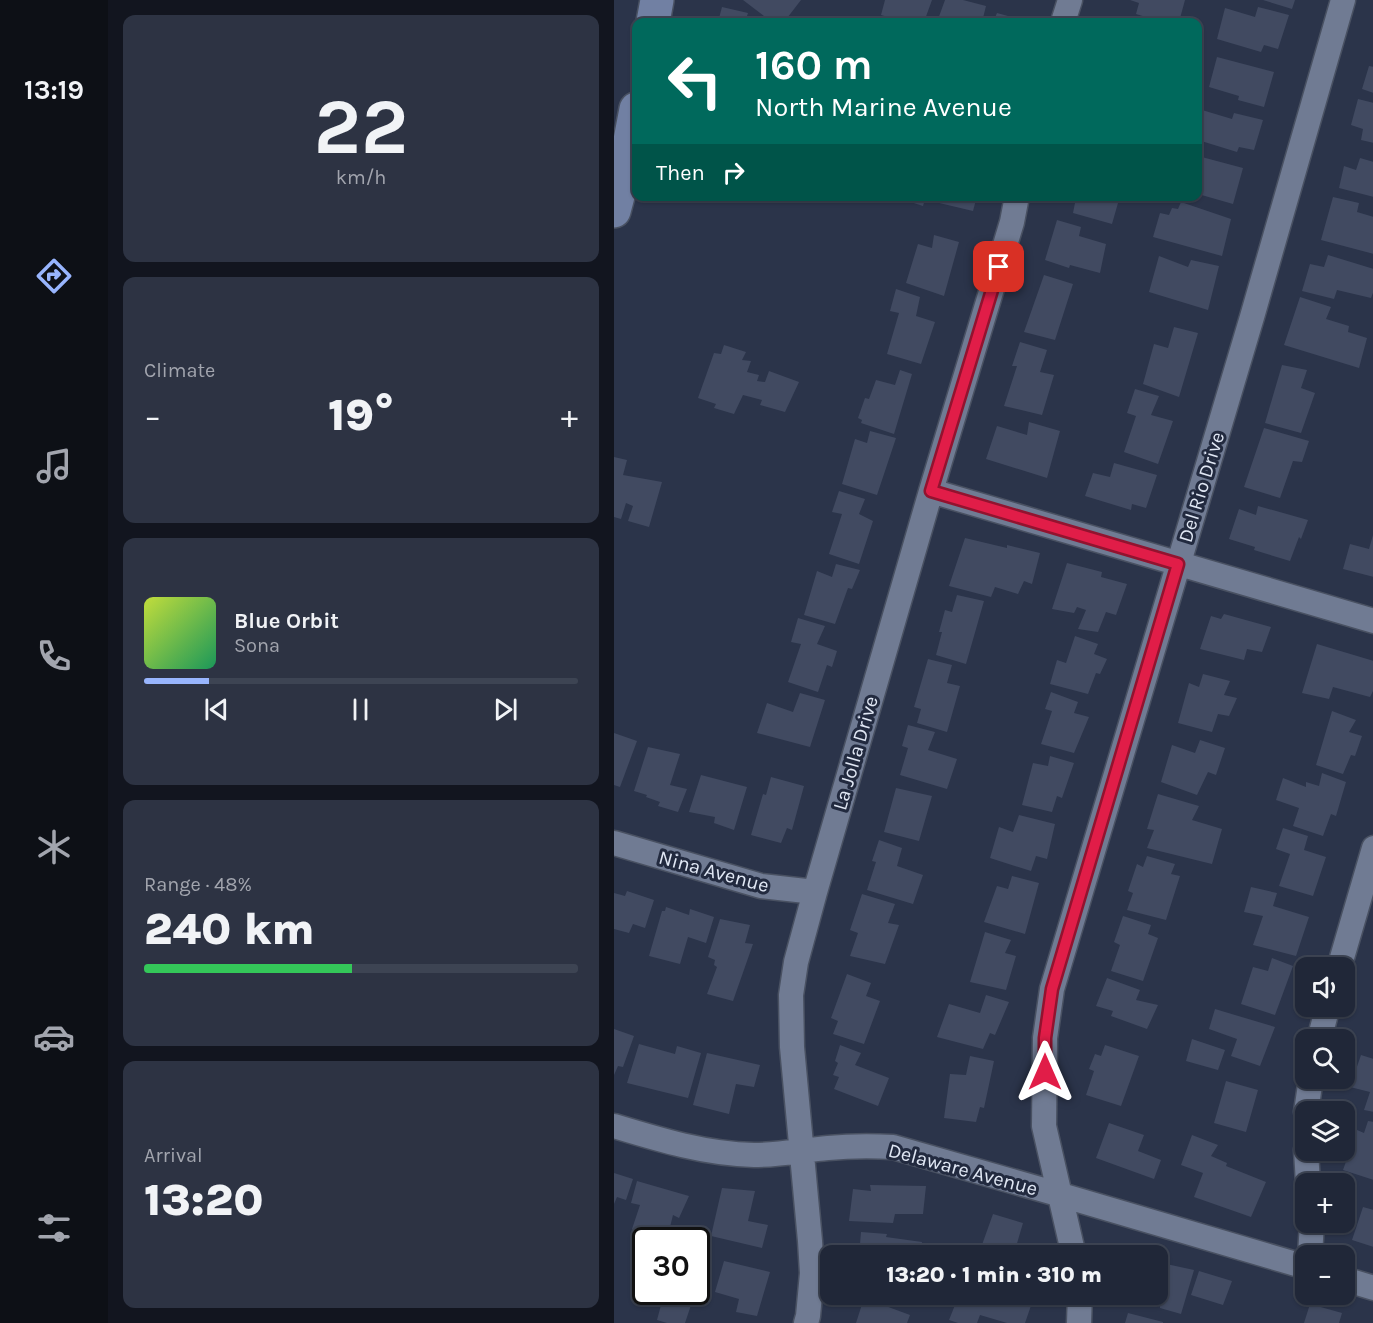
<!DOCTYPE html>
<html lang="en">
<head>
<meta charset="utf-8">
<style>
  :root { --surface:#202738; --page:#2d3343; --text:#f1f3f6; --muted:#a2a5ae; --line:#3d4453; --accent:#98b5fd }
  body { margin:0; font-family:Karla,sans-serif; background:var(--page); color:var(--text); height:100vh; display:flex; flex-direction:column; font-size:22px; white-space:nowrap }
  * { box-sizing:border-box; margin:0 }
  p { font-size:20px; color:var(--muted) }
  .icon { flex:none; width:33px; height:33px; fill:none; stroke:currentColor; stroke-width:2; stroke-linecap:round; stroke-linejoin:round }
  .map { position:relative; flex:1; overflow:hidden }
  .drawer { display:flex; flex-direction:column; gap:15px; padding:15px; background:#12151f; width:506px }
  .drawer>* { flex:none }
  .banner { position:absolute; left:18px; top:18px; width:570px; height:183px; border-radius:12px; box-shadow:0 2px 4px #0004,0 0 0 2px var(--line); background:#00695c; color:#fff; overflow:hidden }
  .fabs { position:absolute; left:681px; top:957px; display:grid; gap:12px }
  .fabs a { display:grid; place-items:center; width:60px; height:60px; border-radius:12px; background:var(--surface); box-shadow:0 2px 4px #0004,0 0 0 2px var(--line); font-size:30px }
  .speed { position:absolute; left:18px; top:1227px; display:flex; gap:12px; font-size:30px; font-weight:700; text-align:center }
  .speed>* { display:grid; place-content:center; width:78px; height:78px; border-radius:50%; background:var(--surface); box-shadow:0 2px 4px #0004,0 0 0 2px var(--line); line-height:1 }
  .speed .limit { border:3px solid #111; border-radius:9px; background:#fff; color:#111 }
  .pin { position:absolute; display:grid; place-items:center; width:51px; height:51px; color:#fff; margin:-26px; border-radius:12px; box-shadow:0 3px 9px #0006 }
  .me { position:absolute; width:66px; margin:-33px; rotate:0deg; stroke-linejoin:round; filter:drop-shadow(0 0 4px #0008) }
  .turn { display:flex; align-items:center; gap:21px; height:126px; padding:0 24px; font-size:27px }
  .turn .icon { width:78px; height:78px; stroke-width:2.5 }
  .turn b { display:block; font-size:42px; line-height:51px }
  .then { display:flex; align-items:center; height:57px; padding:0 24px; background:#0003; gap:12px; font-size:22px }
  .big { font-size:45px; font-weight:800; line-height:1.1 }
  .drawer .widget { flex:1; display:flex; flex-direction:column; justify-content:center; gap:9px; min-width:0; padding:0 21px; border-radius:12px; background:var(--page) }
  .drawer .dial { align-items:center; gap:0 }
  .dial b { font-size:78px; line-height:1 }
  .song { display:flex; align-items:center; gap:18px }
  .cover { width:72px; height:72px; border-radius:9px; background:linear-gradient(135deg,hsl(70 70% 55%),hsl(150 70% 35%)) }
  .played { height:6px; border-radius:3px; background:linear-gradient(90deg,var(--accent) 15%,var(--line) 15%) }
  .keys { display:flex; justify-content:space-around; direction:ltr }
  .heat { display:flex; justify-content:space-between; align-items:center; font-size:33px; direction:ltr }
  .charge { height:9px; border-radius:4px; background:linear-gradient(90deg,#34c759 48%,var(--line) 0) }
  .trip { position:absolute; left:206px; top:1245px; width:348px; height:60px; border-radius:12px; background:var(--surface); box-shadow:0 2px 4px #0004,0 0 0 2px var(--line); font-weight:800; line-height:60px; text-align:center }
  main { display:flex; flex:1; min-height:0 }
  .menu { display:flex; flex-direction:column; width:108px; justify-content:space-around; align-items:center; background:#0d1016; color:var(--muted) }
  .menu .icon { width:42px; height:42px }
  .menu .active { color:var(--accent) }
  .menu b { font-size:27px; color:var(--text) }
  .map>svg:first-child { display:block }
</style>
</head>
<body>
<main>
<nav class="menu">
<b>13:19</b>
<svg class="icon active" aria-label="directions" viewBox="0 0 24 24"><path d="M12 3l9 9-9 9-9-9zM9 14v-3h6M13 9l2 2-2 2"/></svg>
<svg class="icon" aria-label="music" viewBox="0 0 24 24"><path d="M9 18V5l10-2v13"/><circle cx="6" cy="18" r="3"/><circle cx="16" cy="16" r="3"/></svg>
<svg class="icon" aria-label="phone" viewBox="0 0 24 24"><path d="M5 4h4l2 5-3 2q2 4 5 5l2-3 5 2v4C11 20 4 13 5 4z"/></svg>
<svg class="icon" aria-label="climate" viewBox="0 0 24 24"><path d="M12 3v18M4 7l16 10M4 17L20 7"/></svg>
<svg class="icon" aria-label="car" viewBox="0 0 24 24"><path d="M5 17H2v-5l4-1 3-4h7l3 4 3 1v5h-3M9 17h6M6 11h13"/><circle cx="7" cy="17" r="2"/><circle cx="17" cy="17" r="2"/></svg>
<svg class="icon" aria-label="filters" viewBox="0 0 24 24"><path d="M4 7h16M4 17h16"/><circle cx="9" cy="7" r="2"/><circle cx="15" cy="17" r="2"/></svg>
</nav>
<section class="drawer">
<div class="widget dial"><b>22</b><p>km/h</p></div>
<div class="widget"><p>Climate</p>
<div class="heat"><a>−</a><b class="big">19°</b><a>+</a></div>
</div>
<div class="widget">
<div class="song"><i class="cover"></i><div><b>Blue Orbit</b><p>Sona</p></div></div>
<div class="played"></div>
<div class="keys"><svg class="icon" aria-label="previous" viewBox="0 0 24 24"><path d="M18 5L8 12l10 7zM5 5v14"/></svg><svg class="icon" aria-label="pause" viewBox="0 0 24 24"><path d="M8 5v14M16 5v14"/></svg><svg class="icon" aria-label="next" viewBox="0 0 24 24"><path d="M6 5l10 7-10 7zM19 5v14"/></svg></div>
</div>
<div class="widget"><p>Range · 48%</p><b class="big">240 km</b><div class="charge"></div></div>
<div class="widget"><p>Arrival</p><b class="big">13:20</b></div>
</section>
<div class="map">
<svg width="760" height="1323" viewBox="0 0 760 1323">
  <rect width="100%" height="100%" fill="#2b344a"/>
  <path fill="#414a61" d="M129,0H187L170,22H158Z
    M271,0H318L310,22H290L267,15Z
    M331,0H349L372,6L368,22H323Z
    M516,0H571L565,22H548L522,14L525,3Z
    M649,0H681L678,9Z
    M108,7L134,13L131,22H104Z
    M644,7L675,15L664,49L650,45L647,52L603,39L611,8L641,17Z
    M383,13L416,22H379Z
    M603,57L660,72L650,107L624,100L625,96L595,87Z
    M755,66L760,67V93L748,89Z
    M744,99L760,103V143L747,140L749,129L737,125Z
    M588,110L618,119L620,113L649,120L640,150L625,147L623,152L584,140V124Z
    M584,156L629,168L619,204L584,194Z
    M746,158L760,162V197L725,188L730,166L742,170Z
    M278,196H312L309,206Z
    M322,196H363L359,211L321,202Z
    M447,196H506L498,224L459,213L461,203Z
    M719,197L745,203L743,212L760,217V254L707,240Z
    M567,202L617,219L608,256L539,237L546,213L555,215L558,208L564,209Z
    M443,220L467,227L465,236L492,244L486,273L456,265L455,268L431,260Z
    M320,235L345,242L330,296L292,283L304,244L318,248Z
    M714,255L760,269V290L757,298L723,290L720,299L688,291L696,264L710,267Z
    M545,256L574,267L577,260L605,266L594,310L535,292Z
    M430,275L459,284L441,340L410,332Z
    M282,289L306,297L302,316L321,322L307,364L273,354L285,313L276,311Z
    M686,297L717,307L712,319L735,326L734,332L753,338L745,368L670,345Z
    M560,327L584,333L565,397L529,384L540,344L554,348Z
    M406,342L433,350L426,372L440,375L428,415L390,406L403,366H398Z
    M110,345L132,352L128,360L137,361L133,372L145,375L143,381L151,382L155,371L185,382L171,412L146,405L148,400L129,395L120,414L100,408L102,404L84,398L100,353L107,354Z
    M668,365L693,370L687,388L701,393L687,433L651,423Z
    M286,370L298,374L280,434L247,423L248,420L244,418L251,398L255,399L262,380L281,385Z
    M521,389L545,396L537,415L559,421L544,464L510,452L522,416L513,413Z
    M415,422L446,431L433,478L372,459L383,426L413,435Z
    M650,428L695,441L688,462L679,461L666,498L630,487Z
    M256,431L282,438L263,495L228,484L241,439L253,443Z
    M0,457L13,460L9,475L48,482L35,527L14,521L19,506L12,503L7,519L0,517Z
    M500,463L543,475L532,508L518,504L517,510L471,496L479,473L496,477Z
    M225,491L251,499L245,514L259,521L245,564L215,554L228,514L218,512Z
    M644,506L694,520L687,539L685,537L676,561L640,550L641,547L615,539L625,509L642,515Z
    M759,535L760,577L729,569L736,544L755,549Z
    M351,538L393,548V545L426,553L418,584L410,581L404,594L381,587L377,597L335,586Z
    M453,563L488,572L487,577L513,584L502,615L492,612L484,632L464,629L472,610L463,607L460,613L438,609Z
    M222,564L246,570L238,589L234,588L221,624L190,615L203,571L218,577Z
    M343,595L370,601L352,664L322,655L328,632H325L331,610L338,612Z
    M610,614L657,627L648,652L633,649L630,660L586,649L597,616L607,619Z
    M184,618L211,626L203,644L223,651L218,667L213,665L204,692L174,682L187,644L177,642Z
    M461,636L484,644L480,654L493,659L486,674L482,673L474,694L436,684L443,660L452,663Z
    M703,644L760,661V689L756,697L719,687L715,699L688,693Z
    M314,659L338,665L333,683L346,686L333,732L303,723L307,709L300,707Z
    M589,674L616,681L610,695L623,698L615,716L604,714L598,732L564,723L575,683L585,687Z
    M437,692L464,702L460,713L475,717L460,753L427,744L438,711L431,709Z
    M186,693L211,700L196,747L143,733L153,703L179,712Z
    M718,711L742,720L735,732L748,736L741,756L737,755L729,774L702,765Z
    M294,725L321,732L314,750L343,759L333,789L286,775L294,748L288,746Z
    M0,733L23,741L6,787L0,785Z
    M586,740L611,748L602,775L594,772L583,795L547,782L558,745L581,753Z
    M34,747L66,754L56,785L73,789L64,812L44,806L46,802L32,797L33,795L20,791Z
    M436,756L460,763L448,798L443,796L438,812L408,805L419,763L434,766Z
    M708,773L732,782L722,816L717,814L709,836L679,826L685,808L662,800L669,778L692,787V782L705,786Z
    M87,775L133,787L120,830L100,823L101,817L75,812Z
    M157,777L190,786L178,830L173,828L167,843L137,835L149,794L152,795Z
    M282,788L318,796L305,841L270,832Z
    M544,794L585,806L578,820L608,829L598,864L533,848L540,830L533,829Z
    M405,815L441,824L433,859L422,856L417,871L376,858L385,827L399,832Z
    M669,828L694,836L690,850L712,857L699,896L665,886L676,854L662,849Z
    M265,840L288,848L283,866L309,875L299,904L253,890L262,862L258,861Z
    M533,856L561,864L557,874L566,876L552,920L513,910L519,893L514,891L523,864L529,867Z
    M398,876L425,883L411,934L370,922L383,886L394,889Z
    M637,887L663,893L659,906L695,917L682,956L639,945L649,916L630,912Z
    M13,891L40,900L31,928L19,924L15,933L0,929V893L11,896Z
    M248,894L281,904L274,923L285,925L271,964L236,956L244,933L236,930Z
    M52,907L75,915L76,909L100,917L92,943L74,937L66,964L35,956L48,911H51Z
    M509,916L537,925L534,934L544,938L529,981L497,971L506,945L500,942Z
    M106,919L136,925L131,943L139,944L119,1001L93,994L103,967L100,965L101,960L94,957Z
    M371,932L397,940L391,953L402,956L392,990L356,982Z
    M658,958L679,966L661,1015L627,1004L639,967L654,971Z
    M233,974L257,983L252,996L266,1001L250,1044L219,1034L224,1021L217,1018Z
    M493,978L526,990L522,1000L544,1005L533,1029L497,1016L499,1011L482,1006Z
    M372,995L395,1002L381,1035L376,1033L369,1049L323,1037L335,1004L366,1013Z
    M601,1009L661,1027L646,1066L617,1056L623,1039L595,1029Z
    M0,1029L20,1036L9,1067L4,1066L0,1075Z
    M578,1039L611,1050L604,1070L572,1061Z
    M25,1044L61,1054L63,1046L87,1053L74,1098L13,1083Z
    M226,1045L247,1053L241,1065L275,1078L264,1106L220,1089L225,1077L219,1075L224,1063L221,1061Z
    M491,1045L525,1056L507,1106L472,1095L480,1071L475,1069L481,1054L487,1056Z
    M93,1053L146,1065L140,1087L122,1084L115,1114L79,1105Z
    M747,1055L760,1059V1112L750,1110L756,1092L736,1087Z
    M356,1056L380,1061L370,1108L366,1107L362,1122L330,1118L336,1074L352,1075Z
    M612,1081L644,1090L632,1132L600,1123Z
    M754,1121L760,1122V1180L729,1170L743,1130L750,1133Z
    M495,1123L530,1135L524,1151L547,1160L540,1179L482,1158Z
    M578,1135L604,1145L597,1156L613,1163L612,1166L652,1182L637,1217L580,1197L589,1173L567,1165Z
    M0,1173L19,1179L12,1200L3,1197L0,1204Z
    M23,1181L75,1196L65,1218L59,1215L53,1239L18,1229L26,1205L17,1203Z
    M256,1185L312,1186L309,1214H281L279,1223L235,1221L239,1189L257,1191Z
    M108,1188L141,1191L134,1221L154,1225L148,1248L97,1236Z
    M749,1207L760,1210V1247L738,1240Z
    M379,1214L409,1223L401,1250L416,1256H364Z
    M247,1232L273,1234L272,1237L308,1242L306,1256H245Z
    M110,1261L156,1272L143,1316L122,1312L125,1299L101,1292Z
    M543,1262L580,1270L567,1314L546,1308V1301L529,1295L543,1294Z
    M585,1271L618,1281L609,1305L577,1295Z
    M50,1294L78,1302L71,1323H53L43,1320Z
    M371,1294H421L411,1323H393L366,1315L363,1323H344L335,1320L345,1295L369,1302Z
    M250,1298L296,1315L293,1323H242Z
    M696,1304L728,1313L725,1323H690Z
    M514,1313L549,1322V1323H511Z"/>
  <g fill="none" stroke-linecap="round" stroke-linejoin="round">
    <defs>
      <path id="street" d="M449,22L456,0
        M317,491L760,621
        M0,843L147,886L201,892
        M725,968L760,848
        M705,1040L714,1006
        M692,1112L697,1078
        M0,1126C46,1140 92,1154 140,1155C165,1155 190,1150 214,1148C236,1146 257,1146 279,1147L447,1195L692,1267
        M692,1150L694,1184
        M460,1256L430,1126L431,1038L438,989L638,317L729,0
        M696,1256L698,1222
        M730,1279L760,1288
        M192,1323L194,1316L198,1273L196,1241L178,1047L177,995L182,962L201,892L317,491L398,222L403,196
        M465,1323L466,1294"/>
      <path id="secondary" d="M39,22L43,0
        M0,211L9,177L22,109"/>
    </defs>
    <use href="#street" stroke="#495162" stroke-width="27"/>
    <use href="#secondary" stroke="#495162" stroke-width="36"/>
    <use href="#street" stroke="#707b93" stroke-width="24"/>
    <use href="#secondary" stroke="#7180a3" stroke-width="33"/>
  </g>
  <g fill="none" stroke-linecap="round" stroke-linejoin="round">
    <defs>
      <path id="route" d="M385,267L317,491L564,564L438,989L431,1038V1072"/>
    </defs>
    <use href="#route" stroke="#92132f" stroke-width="15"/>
    <use href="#route" stroke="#e11d48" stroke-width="10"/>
  </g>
  <g text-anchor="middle" stroke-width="6" stroke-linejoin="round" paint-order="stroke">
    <g font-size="20" fill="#e0e7f4" stroke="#222a3f">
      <text transform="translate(587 487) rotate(-73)" y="7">Del Rio Drive</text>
      <text transform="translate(241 753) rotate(-74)" y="7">La Jolla Drive</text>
      <text transform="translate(100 871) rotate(15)" y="7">Nina Avenue</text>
      <text transform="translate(349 1169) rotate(15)" y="7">Delaware Avenue</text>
    </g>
  </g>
</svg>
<div class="fabs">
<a><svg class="icon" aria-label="sound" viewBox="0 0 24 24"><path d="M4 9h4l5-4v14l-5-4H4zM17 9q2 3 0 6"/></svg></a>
<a><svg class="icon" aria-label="search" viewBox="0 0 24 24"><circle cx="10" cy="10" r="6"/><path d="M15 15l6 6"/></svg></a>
<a><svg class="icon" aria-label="layers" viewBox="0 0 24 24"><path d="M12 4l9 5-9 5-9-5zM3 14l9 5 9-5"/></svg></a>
<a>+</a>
<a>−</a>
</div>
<div class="speed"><div class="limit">30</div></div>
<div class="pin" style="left:385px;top:267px;background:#d93025"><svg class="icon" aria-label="arrive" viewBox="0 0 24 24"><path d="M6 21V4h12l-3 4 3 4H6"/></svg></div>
<svg class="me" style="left:431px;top:1072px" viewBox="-20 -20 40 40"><path d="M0-17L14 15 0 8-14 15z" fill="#e11d48" stroke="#fff" stroke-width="4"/></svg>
<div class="trip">13:20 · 1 min · 310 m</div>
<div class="banner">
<div class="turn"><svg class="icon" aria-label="left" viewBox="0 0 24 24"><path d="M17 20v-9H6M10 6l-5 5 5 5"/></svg><div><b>160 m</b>North Marine Avenue</div></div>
<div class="then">Then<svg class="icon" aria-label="right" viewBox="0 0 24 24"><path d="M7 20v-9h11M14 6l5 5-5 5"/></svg></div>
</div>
</div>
</main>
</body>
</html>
